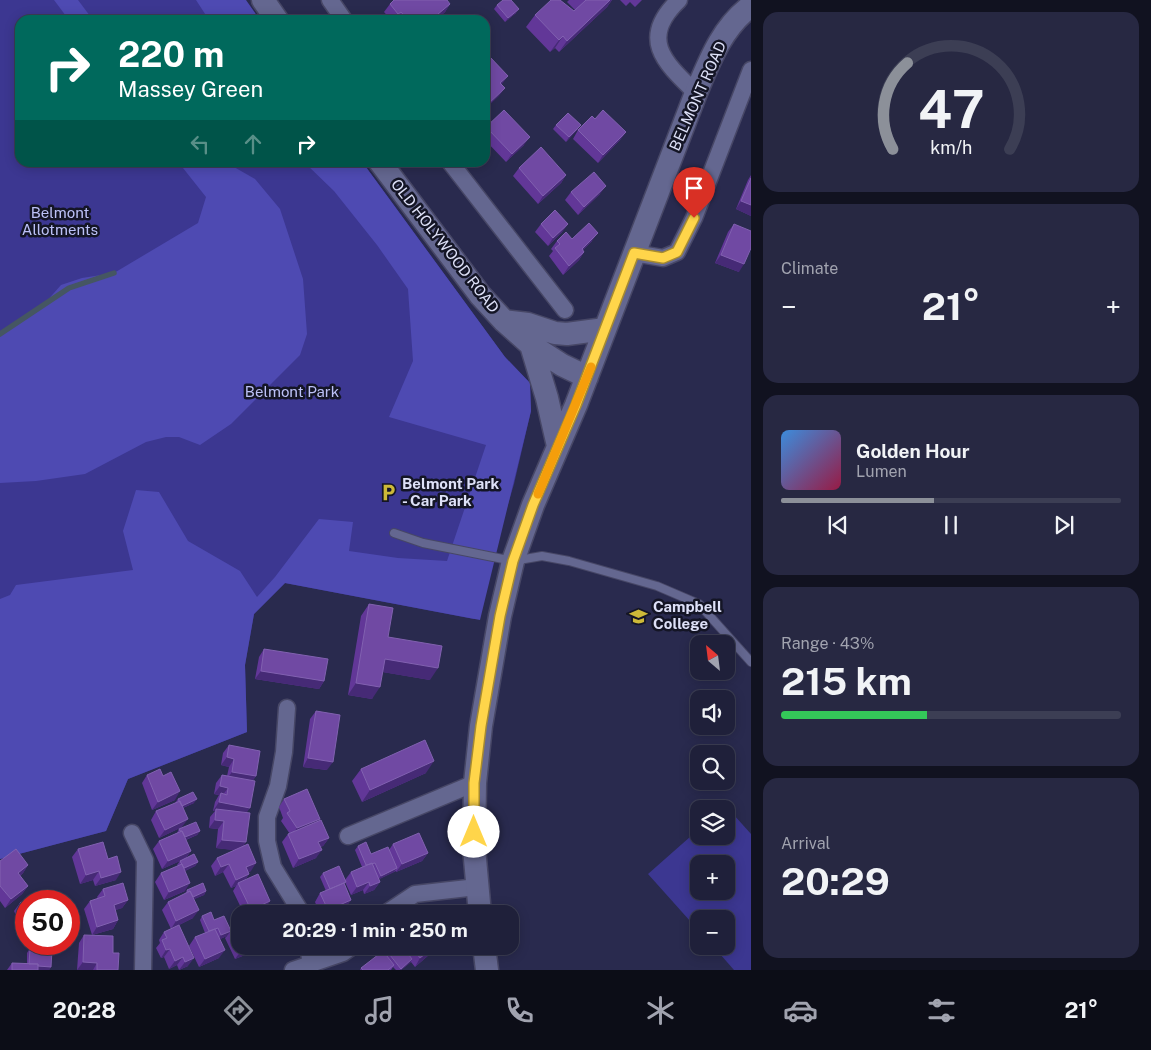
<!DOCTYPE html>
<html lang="en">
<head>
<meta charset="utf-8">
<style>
  :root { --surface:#1f203a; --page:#272842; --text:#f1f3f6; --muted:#a1a3af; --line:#3c3e54; --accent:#8c9099 }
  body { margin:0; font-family:"Public Sans",sans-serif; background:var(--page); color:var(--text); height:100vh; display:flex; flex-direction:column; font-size:19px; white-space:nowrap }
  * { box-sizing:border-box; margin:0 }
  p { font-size:16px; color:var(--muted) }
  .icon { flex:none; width:28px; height:28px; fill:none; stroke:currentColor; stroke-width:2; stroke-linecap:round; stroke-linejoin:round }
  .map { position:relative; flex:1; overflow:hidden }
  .sheet { display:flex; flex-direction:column; gap:12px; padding:12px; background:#111220; width:400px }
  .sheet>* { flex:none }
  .banner { position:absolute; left:15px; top:15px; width:475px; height:152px; border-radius:15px; box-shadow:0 2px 12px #0003,0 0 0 1px var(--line); background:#00695c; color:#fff; overflow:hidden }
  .needle { width:32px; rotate:332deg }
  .buttons { position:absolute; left:690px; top:635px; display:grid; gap:10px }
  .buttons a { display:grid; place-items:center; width:45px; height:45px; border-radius:10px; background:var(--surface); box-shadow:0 2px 12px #0003,0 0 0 1px var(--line); font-size:25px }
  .speed { position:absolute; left:15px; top:890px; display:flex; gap:10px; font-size:25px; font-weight:700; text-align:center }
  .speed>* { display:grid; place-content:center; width:65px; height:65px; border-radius:50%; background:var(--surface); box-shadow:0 2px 12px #0003,0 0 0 1px var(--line); line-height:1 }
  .speed .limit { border:8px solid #d22; background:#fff; color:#111 }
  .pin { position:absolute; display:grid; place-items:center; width:42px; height:42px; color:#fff; margin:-51px -21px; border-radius:50% 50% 50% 0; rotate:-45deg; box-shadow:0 0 5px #0007 }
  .pin .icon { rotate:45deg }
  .me { position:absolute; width:55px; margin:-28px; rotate:0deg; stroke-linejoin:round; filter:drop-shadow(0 0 4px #0008) }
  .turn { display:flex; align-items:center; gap:18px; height:105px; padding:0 20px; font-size:22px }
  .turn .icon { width:65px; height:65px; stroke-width:2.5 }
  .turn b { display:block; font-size:35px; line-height:42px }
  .lanes { display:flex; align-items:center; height:48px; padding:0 20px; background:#0003; justify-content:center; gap:25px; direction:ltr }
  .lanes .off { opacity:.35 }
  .big { font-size:38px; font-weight:700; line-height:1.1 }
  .sheet .card { flex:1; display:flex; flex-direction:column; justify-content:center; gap:8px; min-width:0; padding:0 18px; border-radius:15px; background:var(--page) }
  .sheet .dial { align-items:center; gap:0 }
  .dial svg { height:130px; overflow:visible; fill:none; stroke:var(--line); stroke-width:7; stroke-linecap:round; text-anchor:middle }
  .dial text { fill:var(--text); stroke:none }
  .song { display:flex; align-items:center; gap:15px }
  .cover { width:60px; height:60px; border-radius:8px; background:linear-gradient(135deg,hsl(210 70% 55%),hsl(340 70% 35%)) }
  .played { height:5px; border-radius:2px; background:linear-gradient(90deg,var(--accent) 45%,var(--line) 45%) }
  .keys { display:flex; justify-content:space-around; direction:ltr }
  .heat { display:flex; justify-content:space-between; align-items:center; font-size:28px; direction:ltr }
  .charge { height:8px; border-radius:4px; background:linear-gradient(90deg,#34c759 43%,var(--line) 0) }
  .trip { position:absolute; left:231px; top:905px; width:288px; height:50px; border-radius:15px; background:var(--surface); box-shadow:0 2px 12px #0003,0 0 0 1px var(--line); font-weight:700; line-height:50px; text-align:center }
  .menu { display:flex; height:80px; justify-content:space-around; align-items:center; background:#0c0d17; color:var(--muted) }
  .menu .icon { width:35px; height:35px }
  .menu .current { color:var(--accent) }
  .menu b { font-size:22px; color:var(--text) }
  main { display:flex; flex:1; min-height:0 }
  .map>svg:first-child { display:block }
</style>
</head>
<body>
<main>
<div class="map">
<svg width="751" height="970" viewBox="0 0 751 970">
  <rect width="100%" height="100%" fill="#292a4e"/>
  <path fill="#3c3791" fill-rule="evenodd" d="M0,0H245L259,20H20V162L363,163L505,357L530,383L531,411L514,484L474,619L285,583L254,614L245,665L247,732L128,779L106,831L0,859Z
    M725,805L751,834V970H734L713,946H726V919H699V931L648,874L699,829V836H726V809H722ZM699,864H726V891H699Z"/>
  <path fill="#4e4ab2" d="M54,0H78L93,20H69Z
    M196,0H246L260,20H209Z
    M179,163H227L255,179L280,209L303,279L307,334L300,355L231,424L200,445L179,437H166L146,442L85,474L36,481L0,483V336L38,311L61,285L82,278L114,273L198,223L206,197Z
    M305,163H363L505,357L530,383L531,411L480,620L285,583L254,614L245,665L247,732L128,779L106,831L0,859V599L10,595L16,585L133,570L123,531L136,490L159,492L188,541L240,571L257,597L275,577L319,519L353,522L349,551L398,558L447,561L486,445L389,417L413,361L408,289L377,245L334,191Z"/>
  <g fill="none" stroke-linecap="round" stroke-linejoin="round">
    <path stroke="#455662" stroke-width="5.5" d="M0,334L69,288L114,273"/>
    <defs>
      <path id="lane" d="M394,533L423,543L513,561L542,556L569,561L657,586L699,604L751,662"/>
      <path id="street" d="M330,0L344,20
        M679,0C638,39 665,63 696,93
        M450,162L565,310
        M634,253L663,258L677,252L694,218L751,70
        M287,708L284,752L278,786L267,817V841L273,867L302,914
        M132,833L145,860L143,970
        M348,836L475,783
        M385,914L415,894L477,887
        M308,946L311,965
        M293,970L343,953L353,946"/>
      <path id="secondary" d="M263,0L277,20
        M380,162L480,295L504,321L531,345L562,365L587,377
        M504,321L528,324L555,333L567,334L605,329
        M531,345L547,398L558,446
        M480,914L474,848L475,783L481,726L500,616L513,561L533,505L576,405L696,93C709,62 722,27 751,6
        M484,946L487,970"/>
    </defs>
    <use href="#lane" stroke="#474766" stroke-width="10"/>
    <use href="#street" stroke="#474766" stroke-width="19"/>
    <use href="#secondary" stroke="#474766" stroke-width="25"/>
    <use href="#lane" stroke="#646790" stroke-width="8"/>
    <use href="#street" stroke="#646790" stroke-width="16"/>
    <use href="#secondary" stroke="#646790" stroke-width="22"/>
  </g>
  <path fill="#623798" d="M569,0H612L607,7L559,52L555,48L550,52L526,27L535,15L574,11L575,10L567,2Z
    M620,0H642L635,7L630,2L626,6Z
    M390,4H450L445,12L436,20H391L384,12Z
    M497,5L516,13L505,22L494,9Z
    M595,119L626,132L620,140L598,163L573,139L578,130Z
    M556,125L578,129L566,142L553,129Z
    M486,127L524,145L506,162L485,140V128Z
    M519,168L566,175L561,183L538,204L513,176Z
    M751,175V216L736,209L748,180Z
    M571,192L600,194L578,215L565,200Z
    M541,224H568L562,232L548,246L535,232Z
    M734,224L739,272L715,263L728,232Z
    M572,239L592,241L583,250L584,252L579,260L563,275L549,256L553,251L551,249L557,241Z
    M369,604L388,637L430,680L383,672L372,699L348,695L361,616Z
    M264,649L324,681L319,689L255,679L259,657Z
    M316,711L327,770L303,767L310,719Z
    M229,745L256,776L253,780L247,812L244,846L251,871L248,872L249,874L245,880L265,910L256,914H244L233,891L236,886L231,888L223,872L215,876L211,866L217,858L235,850L216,848L218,829L209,828L210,817L215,811H213L215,802L219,795L214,794L216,783L222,775L227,776L229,767L221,765L223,753Z
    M361,769L426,773L362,802L352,781Z
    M147,775L175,800L152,810L142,783Z
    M178,799L194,803L183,808L182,827L159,838L151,820L156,811L175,803Z
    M284,799L320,819L318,821L329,838L323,846L320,847L316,858L293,868L282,842L288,834H290L281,821L283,818L279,807Z
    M179,829L200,831L197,835L186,840L191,851L185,859L198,862L195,866L185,871V891L164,900L155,882L161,873L178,866L177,865L180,861L162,869L153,849L159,841L177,833Z
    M393,844L428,853L422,861L396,872V871L394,872L379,879L380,882L374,890L364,894L363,890L351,895L345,882L344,884L351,900L345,908L333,914H320L315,902L320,893L326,891L320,877L323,873L345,880L351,872L362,867L355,850L358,846L371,854L389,850Z
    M78,849L108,859L116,880L95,886L93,880L80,884L72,857Z
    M0,861L28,865L23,873L20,876L28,886L22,894L5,908L0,901Z
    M103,889L128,900L122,908L115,910L118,920L113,929L92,935L84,909L90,901L98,899L97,897Z
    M187,890L206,891L204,895L194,899L193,918L173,928L188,966L179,970L177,965L169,969L164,957L161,958L156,948L160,943L159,940L164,932L171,929L162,910L168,902L185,894Z
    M26,901V938L14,911L20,903Z
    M202,916L214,920L230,931L231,930L240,946H258L255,951L235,959L225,938L227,936L220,939L219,958L199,967L189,946L195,937L205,933L200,920Z
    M84,935L113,953L118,970H77L79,943Z
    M391,946H435L430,954L415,967L411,962L401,970H396L393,967L391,970H360L361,968L384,952Z
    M30,948L51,967L49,970H7L12,963L27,964V953Z"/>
  <path fill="#462a76" d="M610,0H612L607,7L559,52L567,41Z
    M450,4L445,12L436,20H431Z
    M519,9L516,13L505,22L508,18Z
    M563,36L555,48L550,52L559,40Z
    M508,76L502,84L494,92L500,83Z
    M505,88L499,96L485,109V107Z
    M581,125L578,129L566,142L569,137Z
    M626,132L620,140L598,163L603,155Z
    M530,137L524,145L506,162L512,154Z
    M566,175L561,183L538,204L543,196Z
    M606,186L600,194L578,215L584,207Z
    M741,201L751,205V216L736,209Z
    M568,224L562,232L548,246L553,238Z
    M598,233L592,241L576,257L582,249Z
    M584,252L579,260L563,275L569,266Z
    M721,255L744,264L739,272L715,263Z
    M385,659L438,668L430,680L376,671Z
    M261,671L324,681L319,689L255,679Z
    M356,683L380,687L372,699L348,695Z
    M227,757L234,759L229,767L221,765Z
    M308,758L333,762L327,770L303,767Z
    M434,761L426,773L362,802L370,790Z
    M232,772L256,776L250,784L226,780Z
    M220,786L228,788L222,796L221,793L219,795L214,794Z
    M180,791L175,800L152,810L158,802Z
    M197,799L194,803L178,810L181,806Z
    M219,802L250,808L244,816L216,809L215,811H213Z
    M188,819L182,827L159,838L165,830Z
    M320,819L314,827L291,836L297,828Z
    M215,820L224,821L218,829L209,828Z
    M200,831L197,835L180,842L183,838Z
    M329,838L323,846L313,850L318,842Z
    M222,840L246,842L240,851L216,848Z
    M322,850L316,858L293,868L299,859Z
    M191,851L185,859L162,869L168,861Z
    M428,853L422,861L396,872L402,864Z
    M198,862L195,866L181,873L184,869Z
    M256,863L251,871L240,876L246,867Z
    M229,864L223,872L215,876L221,867Z
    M28,865L23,873L12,881L18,873Z
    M397,868L394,872L378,880L381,876Z
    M99,871L93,880L80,884L86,875Z
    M121,872L116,880L95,886L101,878Z
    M249,874L243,883H238L236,886L231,888L236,880Z
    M369,882L363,890L351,895L357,887Z
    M380,882L374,890L364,894L370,886Z
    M190,883L185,891L164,900L169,892Z
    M28,886L22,894L5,908L11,899Z
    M206,891L204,895L188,902L191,898Z
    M128,900L122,908L108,913L114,905Z
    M351,900L345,908L333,914H325L328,910Z
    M270,901L265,910L256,914H249L251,910Z
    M199,910L193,918L171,929L176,921Z
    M118,920L113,929L92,935L97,927Z
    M230,932L227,936L218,940L221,935Z
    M32,944H37L30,947Z
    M252,946H258L255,951L235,959L241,951Z
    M435,946L430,954L415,967L420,958Z
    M170,949L164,957L161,958L166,950Z
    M225,950L219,958L199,967L205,959Z
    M183,957L177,965L169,969L175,961Z
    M194,958L188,966L179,970L185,962Z
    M412,959L410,963L401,970H400Z
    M83,962L97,963L93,970H77Z
    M29,966L51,967L49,970H32Z"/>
  <path fill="#7049a3" stroke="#8161b0" d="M394,0H447L450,4L431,20H408L401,12L398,14L390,4Z
    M503,0H511L519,9L508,18L497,5Z
    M551,0H560L574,11L586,0H610L567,41L563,36L559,40L535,15Z
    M489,56L508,76L500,83L505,88L485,107V60Z
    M504,110L530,137L512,154L486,127Z
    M603,110L626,132L603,155L578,130L592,116L595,119Z
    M568,113L581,125L569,137L556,125Z
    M541,147L566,175L543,196L519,168Z
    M594,172L606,186L584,207L571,192Z
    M751,178V205L741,201Z
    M555,210L568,224L553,238L541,224Z
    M589,223L598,233L582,249L584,252L569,266L555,248L560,244L557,241L566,232L572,239Z
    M734,224L751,231V248L744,264L721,255Z
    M369,604L393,608L388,637L442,646L438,668L385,659L380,687L356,683Z
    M264,649L328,659L324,681L261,671Z
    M316,711L340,715L333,762L308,758Z
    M425,740L434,761L370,790L361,769Z
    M229,745L260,751L256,776L232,772L234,759L227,757Z
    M160,769L163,776L171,772L180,791L158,802L147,775Z
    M222,775L255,781L250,808L219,802L221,793L227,795L228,788L220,786Z
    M307,789L320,819L297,828L287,813L290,811L284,799Z
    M193,792L197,799L182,806L178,799Z
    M180,801L188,819L165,830L156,811Z
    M216,809L250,813L246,842L222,840L224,821L215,820Z
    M321,820L329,838L318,842L322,850L299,859L288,834Z
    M196,822L200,831L185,837L182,831H180L179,829Z
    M182,831L191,851L168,861L159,841Z
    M419,833L428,853L402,864L393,844Z
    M103,842L108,859L117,856L121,872L101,878L99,871L86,875L78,849Z
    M366,842L371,854L388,847L397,868L381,876L375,863L366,865L358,846Z
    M248,844L256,863L246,867L249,874L236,880L229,864L221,867L217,858Z
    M16,849L28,865L18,873L28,886L11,899L0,886V861Z
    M194,854L198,862L184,868L180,861Z
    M372,863L380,882L370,886L369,882L357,887L351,872Z
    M182,864L190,883L169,892L161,873Z
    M339,866L346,882L330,889L323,873Z
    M258,874L270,901L251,910L238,883Z
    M123,883L128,900L114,905L118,920L97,927L90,901L105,896L103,889Z
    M203,883L206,891L193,897L190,891L188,892L187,890Z
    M344,883L351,900L328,910L320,893Z
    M190,891L199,910L176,921L168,902Z
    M37,895L40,901H26V917L20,903Z
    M211,912L214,920L224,916L231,931L221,935L218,928L209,931L202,916Z
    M179,925L194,958L185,962L183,957L175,961L170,949L166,950L162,940L167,938L164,932Z
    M240,926V946H252L241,951L231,930Z
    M215,929L225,950L205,959L195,937Z
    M84,935L113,936V953H119L118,970H97V963L83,962Z
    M391,946H402L412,959L401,969L386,950Z
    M411,946H435L420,958Z
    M30,948L52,950L51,967L38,966V964H29Z
    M383,951L394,965L388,970H363L361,968Z
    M12,963L38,964V970H12Z"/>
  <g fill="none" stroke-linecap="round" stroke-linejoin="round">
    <defs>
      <path id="route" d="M474,832V783L481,726L500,616L513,561L533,505L576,405L634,253L663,258L677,252L694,218"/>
    </defs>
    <use href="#route" stroke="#a68a30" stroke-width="12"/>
    <use href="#route" stroke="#ffd54a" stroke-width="9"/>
    <path stroke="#f59e0b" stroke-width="9" d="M538,494L591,367"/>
  </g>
  <defs>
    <symbol id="parking-bare" viewBox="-9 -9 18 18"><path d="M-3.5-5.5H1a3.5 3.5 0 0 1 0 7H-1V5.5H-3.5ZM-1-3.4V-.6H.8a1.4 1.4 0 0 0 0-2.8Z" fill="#cdb938" stroke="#141525" stroke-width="2.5" paint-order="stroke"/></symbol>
    <symbol id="school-bare" viewBox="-9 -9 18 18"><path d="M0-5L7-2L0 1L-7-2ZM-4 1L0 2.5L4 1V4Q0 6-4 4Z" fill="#cdb938" stroke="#141525" stroke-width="2.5" paint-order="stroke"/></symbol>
  </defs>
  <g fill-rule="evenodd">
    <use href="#parking-bare" x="376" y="480" width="25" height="25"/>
    <use href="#school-bare" x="626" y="604" width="25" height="25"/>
  </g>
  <g text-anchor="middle" stroke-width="5" stroke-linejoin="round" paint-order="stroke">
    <g font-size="15" fill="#dee1f8" stroke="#141525">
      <text transform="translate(698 96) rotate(-66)" y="5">BELMONT ROAD</text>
      <text transform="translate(445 246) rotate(52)" y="5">OLD HOLYWOOD ROAD</text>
    </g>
    <g font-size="15" fill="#bcc1f7" stroke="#141525">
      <text x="60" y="218">Belmont<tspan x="60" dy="17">Allotments</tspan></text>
      <text x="292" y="397">Belmont Park</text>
    </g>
    <g font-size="15" font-weight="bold" fill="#dee1f8" stroke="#141525" text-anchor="start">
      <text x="402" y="489">Belmont Park<tspan x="402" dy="17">- Car Park</tspan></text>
      <text x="653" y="612">Campbell<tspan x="653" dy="17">College</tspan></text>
    </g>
  </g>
</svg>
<div class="buttons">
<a><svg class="needle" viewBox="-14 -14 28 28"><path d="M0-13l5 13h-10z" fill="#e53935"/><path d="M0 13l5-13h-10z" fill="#a1a3af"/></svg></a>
<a><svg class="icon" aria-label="sound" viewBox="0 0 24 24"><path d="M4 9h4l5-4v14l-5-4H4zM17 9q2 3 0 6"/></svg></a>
<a><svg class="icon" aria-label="search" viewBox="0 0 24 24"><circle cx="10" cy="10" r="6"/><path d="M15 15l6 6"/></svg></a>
<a><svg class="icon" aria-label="layers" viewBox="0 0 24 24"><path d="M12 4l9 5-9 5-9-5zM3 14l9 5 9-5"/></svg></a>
<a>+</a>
<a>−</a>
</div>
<div class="speed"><div class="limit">50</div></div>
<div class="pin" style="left:694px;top:218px;background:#d93025"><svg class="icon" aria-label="arrive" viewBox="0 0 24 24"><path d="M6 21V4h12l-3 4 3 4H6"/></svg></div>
<svg class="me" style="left:474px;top:832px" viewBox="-20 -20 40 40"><circle r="19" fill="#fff"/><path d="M0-13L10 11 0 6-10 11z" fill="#ffd54a"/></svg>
<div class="trip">20:29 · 1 min · 250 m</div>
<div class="banner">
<div class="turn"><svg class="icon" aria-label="right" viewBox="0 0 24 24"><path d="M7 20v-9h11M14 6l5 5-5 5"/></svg><div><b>220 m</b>Massey Green</div></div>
<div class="lanes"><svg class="icon off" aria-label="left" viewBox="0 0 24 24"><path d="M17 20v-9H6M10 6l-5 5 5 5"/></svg><svg class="icon off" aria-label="ahead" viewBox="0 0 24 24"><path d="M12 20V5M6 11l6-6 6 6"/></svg><svg class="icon" aria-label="right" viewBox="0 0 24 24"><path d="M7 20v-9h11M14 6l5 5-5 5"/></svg></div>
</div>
</div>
<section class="sheet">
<div class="card dial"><svg viewBox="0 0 100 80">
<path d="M14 69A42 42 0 1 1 86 69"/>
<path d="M14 69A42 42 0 0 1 23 16" stroke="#8c9099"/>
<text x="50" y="56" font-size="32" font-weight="700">47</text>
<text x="50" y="72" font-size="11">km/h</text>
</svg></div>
<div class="card"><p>Climate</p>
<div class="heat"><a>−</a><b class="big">21°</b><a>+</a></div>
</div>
<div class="card">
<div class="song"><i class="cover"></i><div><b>Golden Hour</b><p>Lumen</p></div></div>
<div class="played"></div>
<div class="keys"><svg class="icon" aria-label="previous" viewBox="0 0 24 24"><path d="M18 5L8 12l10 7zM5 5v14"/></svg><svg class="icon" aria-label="pause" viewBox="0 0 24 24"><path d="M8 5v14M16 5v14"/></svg><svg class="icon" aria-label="next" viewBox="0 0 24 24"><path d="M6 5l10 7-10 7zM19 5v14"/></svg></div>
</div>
<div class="card"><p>Range · 43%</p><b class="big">215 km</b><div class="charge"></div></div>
<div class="card"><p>Arrival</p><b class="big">20:29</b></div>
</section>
</main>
<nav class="menu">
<b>20:28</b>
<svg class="icon current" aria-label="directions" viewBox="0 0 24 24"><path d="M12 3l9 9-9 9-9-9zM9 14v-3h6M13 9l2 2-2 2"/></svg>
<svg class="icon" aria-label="music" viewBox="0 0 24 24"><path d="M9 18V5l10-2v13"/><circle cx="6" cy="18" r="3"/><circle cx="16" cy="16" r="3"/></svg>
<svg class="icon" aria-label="phone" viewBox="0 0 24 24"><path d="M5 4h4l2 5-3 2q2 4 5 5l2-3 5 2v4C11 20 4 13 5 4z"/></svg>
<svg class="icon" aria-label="climate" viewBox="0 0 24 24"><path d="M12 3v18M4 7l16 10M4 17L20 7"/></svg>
<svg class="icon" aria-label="car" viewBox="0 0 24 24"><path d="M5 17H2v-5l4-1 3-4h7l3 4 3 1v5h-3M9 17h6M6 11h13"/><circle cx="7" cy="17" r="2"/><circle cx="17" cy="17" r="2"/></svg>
<svg class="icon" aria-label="filters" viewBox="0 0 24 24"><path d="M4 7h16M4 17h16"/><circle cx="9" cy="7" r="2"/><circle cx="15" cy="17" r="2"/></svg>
<b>21°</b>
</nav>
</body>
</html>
